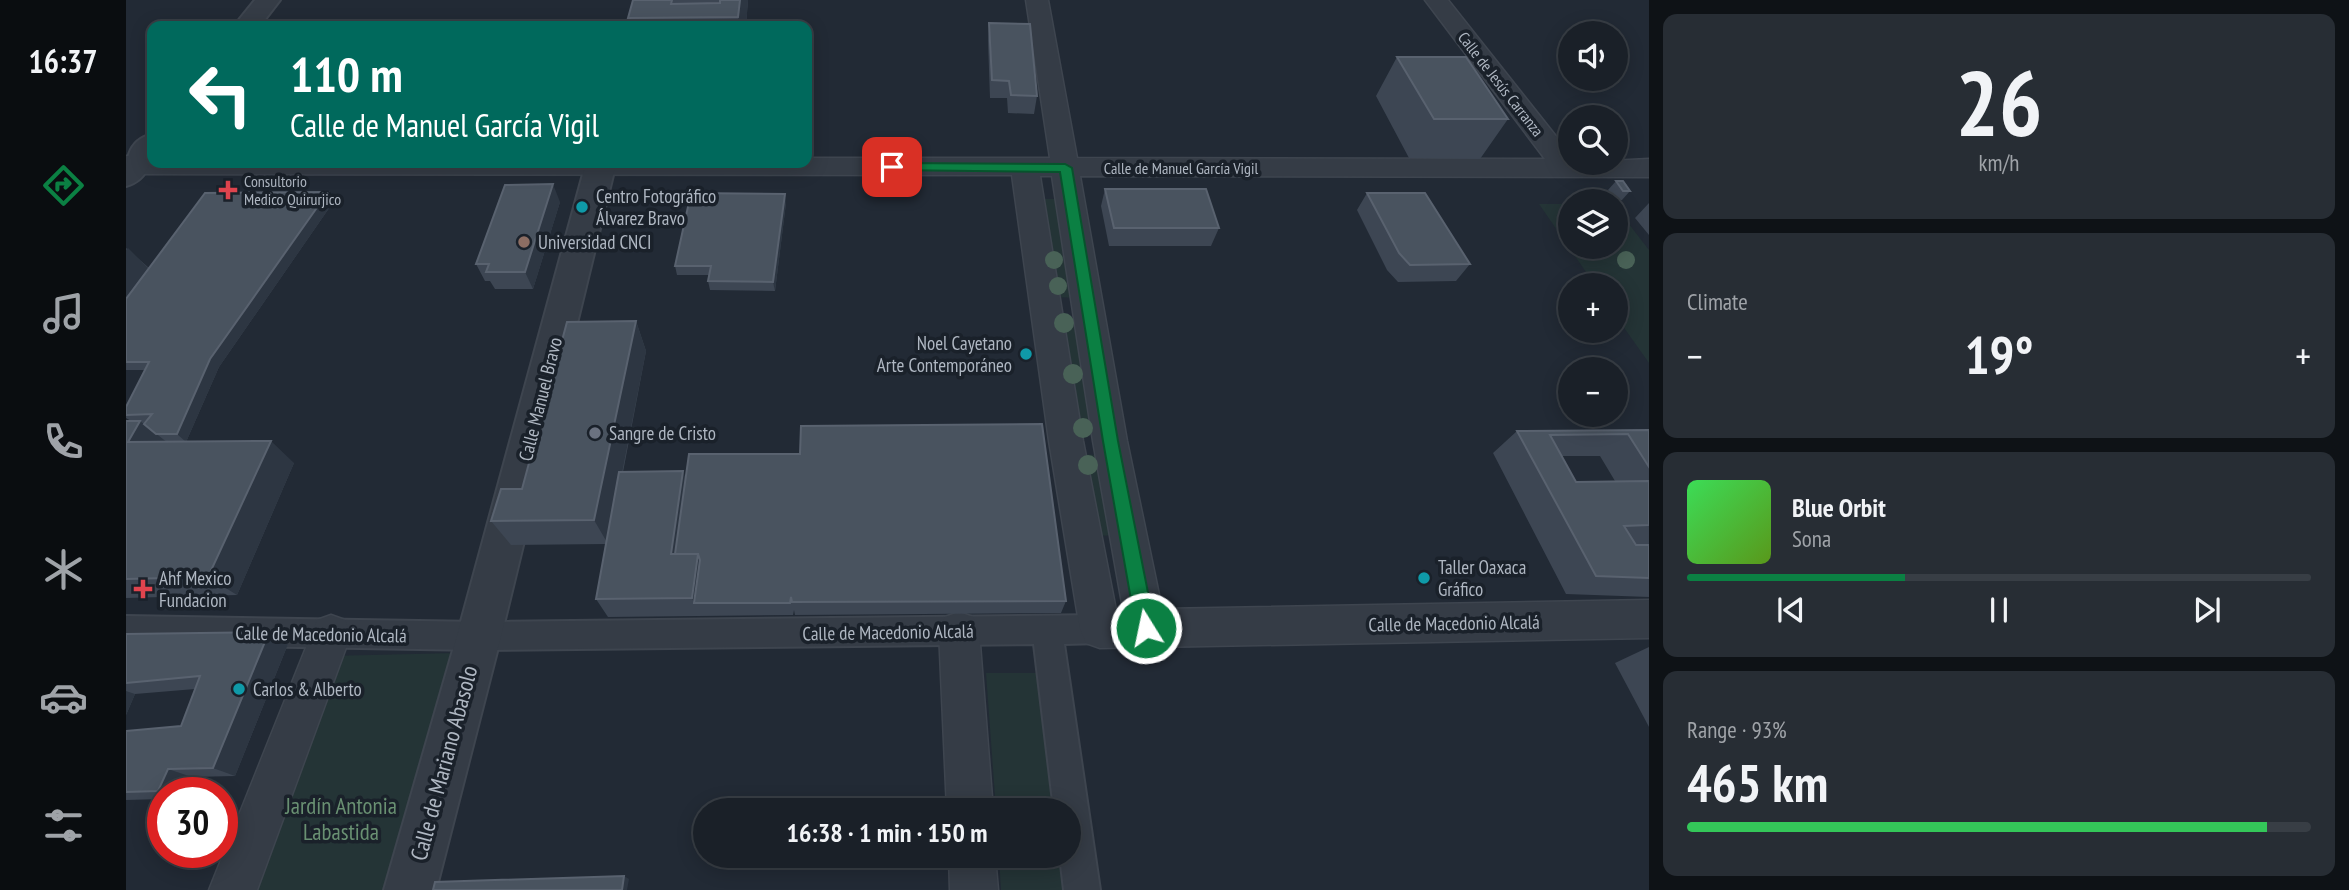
<!DOCTYPE html>
<html lang="en">
<head>
<meta charset="utf-8">
<style>
  :root { --surface:#1a2028; --page:#272d34; --text:#f1f3f6; --muted:#9fa3a8; --line:#383e45; --accent:#0b8043 }
  body { margin:0; font-family:"PT Sans Narrow",sans-serif; background:var(--page); color:var(--text); height:100vh; display:flex; flex-direction:column; font-size:26px; white-space:nowrap }
  * { box-sizing:border-box; margin:0 }
  p { font-size:23px; color:var(--muted) }
  .icon { flex:none; width:38px; height:38px; fill:none; stroke:currentColor; stroke-width:2; stroke-linecap:round; stroke-linejoin:round }
  .map { position:relative; flex:1; overflow:hidden }
  .panel { display:flex; flex-direction:column; gap:14px; padding:14px; background:#0e1216; width:700px }
  .panel>* { flex:none }
  .top-card { position:absolute; left:21px; top:21px; width:665px; height:147px; border-radius:14px; box-shadow:0 4px 18px #0003,0 0 0 2px var(--line); background:#00695c; color:#fff; overflow:hidden }
  .tools { position:absolute; left:1432px; top:21px; display:grid; gap:14px }
  .tools a { display:grid; place-items:center; width:70px; height:70px; border-radius:50%; background:var(--surface); box-shadow:0 4px 18px #0003,0 0 0 2px var(--line); font-size:35px }
  .speed { position:absolute; left:21px; top:777px; display:flex; gap:14px; font-size:35px; font-weight:700; text-align:center }
  .speed>* { display:grid; place-content:center; width:91px; height:91px; border-radius:50%; background:var(--surface); box-shadow:0 4px 18px #0003,0 0 0 2px var(--line); line-height:1 }
  .speed .limit { border:10px solid #d22; background:#fff; color:#111 }
  .pin { position:absolute; display:grid; place-items:center; width:60px; height:60px; color:#fff; margin:-30px; border-radius:14px; box-shadow:0 4px 10px #0006 }
  .me { position:absolute; width:77px; margin:-38px; rotate:350deg; stroke-linejoin:round; filter:drop-shadow(0 0 5px #0008) }
  .turn { display:flex; align-items:center; gap:24px; height:147px; padding:0 28px; font-size:32px }
  .turn .icon { width:91px; height:91px; stroke-width:2.5 }
  .turn b { display:block; font-size:49px; line-height:60px }
  .big { font-size:52px; font-weight:700; line-height:1.1 }
  .panel .widget { flex:1; display:flex; flex-direction:column; justify-content:center; gap:10px; min-width:0; padding:0 24px; border-radius:14px; background:var(--page) }
  .panel .dial { align-items:center; gap:0 }
  .dial b { font-size:91px; line-height:1 }
  .song { display:flex; align-items:center; gap:21px }
  .cover { width:84px; height:84px; border-radius:10px; background:linear-gradient(135deg,hsl(130 70% 55%),hsl(90 70% 35%)) }
  .played { height:7px; border-radius:4px; background:linear-gradient(90deg,var(--accent) 35%,var(--line) 35%) }
  .keys { display:flex; justify-content:space-around; direction:ltr }
  .heat { display:flex; justify-content:space-between; align-items:center; font-size:38px; direction:ltr }
  .charge { height:10px; border-radius:5px; background:linear-gradient(90deg,#34c759 93%,var(--line) 0) }
  .trip { position:absolute; left:567px; top:798px; width:388px; height:70px; border-radius:35px; background:var(--surface); box-shadow:0 4px 18px #0003,0 0 0 2px var(--line); font-weight:700; line-height:70px; text-align:center }
  main { display:flex; flex:1; min-height:0 }
  .menu { display:flex; flex-direction:column; width:126px; justify-content:space-around; align-items:center; background:#0a0d10; color:var(--muted) }
  .menu .icon { width:49px; height:49px }
  .menu .on { color:var(--accent) }
  .menu b { font-size:32px; color:var(--text) }
  .map>svg:first-child { display:block }
</style>
</head>
<body>
<main>
<nav class="menu">
<b>16:37</b>
<svg class="icon on" aria-label="directions" viewBox="0 0 24 24"><path d="M12 3l9 9-9 9-9-9zM9 14v-3h6M13 9l2 2-2 2"/></svg>
<svg class="icon" aria-label="music" viewBox="0 0 24 24"><path d="M9 18V5l10-2v13"/><circle cx="6" cy="18" r="3"/><circle cx="16" cy="16" r="3"/></svg>
<svg class="icon" aria-label="phone" viewBox="0 0 24 24"><path d="M5 4h4l2 5-3 2q2 4 5 5l2-3 5 2v4C11 20 4 13 5 4z"/></svg>
<svg class="icon" aria-label="climate" viewBox="0 0 24 24"><path d="M12 3v18M4 7l16 10M4 17L20 7"/></svg>
<svg class="icon" aria-label="car" viewBox="0 0 24 24"><path d="M5 17H2v-5l4-1 3-4h7l3 4 3 1v5h-3M9 17h6M6 11h13"/><circle cx="7" cy="17" r="2"/><circle cx="17" cy="17" r="2"/></svg>
<svg class="icon" aria-label="filters" viewBox="0 0 24 24"><path d="M4 7h16M4 17h16"/><circle cx="9" cy="7" r="2"/><circle cx="15" cy="17" r="2"/></svg>
</nav>
<div class="map">
<svg width="1523" height="890" viewBox="0 0 1523 890">
  <rect width="100%" height="100%" fill="#222a35"/>
  <path fill="#243436" d="M916,199H940L953,298L930,297Z
    M1413,204H1444V247H1489V206L1523,250V363L1489,315V285H1469Z
    M933,322H954L969,430L946,432Z
    M950,454L974,455L986,535L964,537Z
    M331,653L263,890H120L202,656Z
    M860,673H916L931,810H870Z
    M873,856H936L940,890H875Z"/>
  <g fill="none" stroke-linecap="round" stroke-linejoin="round">
    <defs>
      <path id="service" d="M292,23H300L302,25L289,26Z"/>
      <path id="pedestrian" d="M974,615L985,619L989,629L985,639L974,643L938,644L974,890H938L934,856H943V810H928L908,644L353,650L0,644V616L353,622Z"/>
      <path id="minor" d="M900,0H922L951,158L1419,159L1299,0H1322L1444,154V163L1523,159V177L954,176L1001,441L1036,609L1523,600V638L974,648L960,643L954,629L923,441L886,175L0,174V156H26V163H681V158H924ZM914,176H926L967,441L997,609L990,610L957,441Z
        M833,612L847,617L853,631L867,810H821L813,631L819,617Z
        M205,615L219,620L225,634L131,890H83L191,620Z
        M823,856H869L872,890H824Z"/>
      <path id="tertiary" d="M129,0H154L134,26H108Z
        M26,134C27,156 25,179 0,186C0,162 0,141 26,134Z
        M460,163H490L375,636L310,890H258L331,636Z"/>
    </defs>
    <use href="#service" stroke="#3e454f" stroke-width="3"/>
    <use href="#pedestrian" stroke="#3e454f" stroke-width="4"/>
    <use href="#minor" stroke="#3e454f" stroke-width="3"/>
    <use href="#tertiary" stroke="#3e454f" stroke-width="4"/>
    <use href="#service" fill="#353c46" fill-rule="evenodd"/>
    <use href="#pedestrian" fill="#353c46" fill-rule="evenodd"/>
    <use href="#minor" fill="#353c46" fill-rule="evenodd"/>
    <use href="#tertiary" fill="#353c46" fill-rule="evenodd"/>
  </g>
  <g fill="#496257">
    <circle cx="928" cy="260" r="9"/>
    <circle cx="1500" cy="260" r="9"/>
    <circle cx="932" cy="286" r="9"/>
    <circle cx="938" cy="323" r="10"/>
    <circle cx="947" cy="374" r="10"/>
    <circle cx="957" cy="428" r="10"/>
    <circle cx="962" cy="465" r="10"/>
  </g>
  <path fill="#3d4653" fill-rule="evenodd" d="M507,0H622L620,26H504L502,18Z
    M863,23L911,96L908,114L882,113L881,98H864L862,41Z
    M1271,57L1382,119L1354,159L1283,158L1250,96Z
    M1490,181L1504,191L1496,200H1489L1482,190Z
    M979,189L1093,228L1085,246H983L975,206Z
    M1241,193L1344,264L1330,281L1272,282L1261,270L1231,210Z
    M208,201L93,367L60,442L168,463L111,595L0,598V421H5L0,418V407L19,370H0V248L23,268Z
    M434,202L407,289H369L364,281H359L350,264Z
    M660,203L649,291L584,290L582,281L583,275H551L549,266Z
    M1523,203V235L1509,218Z
    M510,321L520,351L497,472L560,478L940,601L935,613L669,615L668,610L667,615L482,617L470,599L480,544L385,545L365,521L396,489Z
    M1523,430V597L1440,594L1367,453L1391,431ZM1436,456H1474L1489,481L1450,482Z
    M0,634L162,644L109,776L66,777L60,793H37V799L0,800V731L55,726L69,689L9,694L0,715Z
    M1523,647V727L1489,663Z"/>
  <path fill="#2d3642" d="M614,0H622L620,26H614L612,17Z
    M427,184L434,202L407,289L399,272Z
    M202,192L208,201L93,367L60,442L51,434L84,359Z
    M659,194L660,203L649,291L647,282Z
    M2,248L26,272L0,308V250Z
    M510,321L520,351L482,544L468,520Z
    M14,421L42,443L2,442Z
    M145,441L168,463L111,595L82,577Z
    M557,471L565,492L556,560L545,554Z
    M572,554L580,573L568,603L566,598Z
    M143,632L162,644L109,776L87,768Z
    M0,691L9,694L0,715Z
    M42,769L66,777L60,793H38L32,791Z
    M498,876L503,879L501,890H496Z"/>
  <path fill="#49535f" stroke="#59626f" stroke-width="2" d="M507,0H546L545,4L594,3V0H614L612,17L502,18Z
    M863,23L904,24L911,96L885,95L883,81L866,80Z
    M1271,57H1340L1382,119H1308Z
    M1490,181H1497L1504,191H1497Z
    M427,184L399,272H360L363,264H350L379,185Z
    M979,189H1080L1093,228H988Z
    M202,192L84,359L51,434H30L18,424L26,414L0,415V407L23,362H0V299L79,193Z
    M565,193L659,194L647,282L582,281L585,266H549Z
    M1241,193H1299L1344,264L1284,265L1273,253Z
    M510,321L468,520L365,521L375,489H396L441,322Z
    M0,421H14L2,442L145,441L82,577L0,579Z
    M916,424L940,601L666,602L665,597L664,603H568L574,560L572,554H549L563,454H674L675,426Z
    M1523,430V467L1502,434L1424,435L1450,482L1523,481V525L1498,526L1510,545H1523V578L1470,576L1391,431Z
    M557,471L545,554H572L566,598L470,599L493,472Z
    M143,632L87,768L42,769L32,791L0,792V731L55,726L74,676L0,683V634Z
    M498,876L496,890H307L309,882Z"/>
  <path fill="#0b8043" stroke="#07532c" stroke-width="2" d="M766,163L939,164L946,168L992,441L1029,628L1026,635L1020,637L1013,635L1010,628L977,441L934,172L762,170L760,167Z"/>
  <g fill="#e0444e" stroke="#1a212a" stroke-width="2.5">
    <path d="M98.5 179.5h7v7h7v7h-7v7h-7v-7h-7v-7h7z"/>
    <path d="M13.5 578.5h7v7h7v7h-7v7h-7v-7h-7v-7h7z"/>
  </g>
  <g fill="#0f9aa8" stroke="#1a212a" stroke-width="2.5">
    <circle cx="456" cy="207" r="7"/>
    <circle cx="900" cy="354" r="7"/>
    <circle cx="1298" cy="578" r="7"/>
    <circle cx="113" cy="689" r="7"/>
  </g>
  <circle fill="#8d6e63" stroke="#1a212a" stroke-width="2.5" cx="398" cy="242" r="7"/>
  <circle fill="#6b7280" stroke="#1a212a" stroke-width="2.5" cx="469" cy="433" r="7"/>
  <g text-anchor="middle" stroke-width="7" stroke-linejoin="round" paint-order="stroke">
    <g font-size="16" fill="#afb7c2" stroke="#1a212a">
      <text transform="translate(1375 84) rotate(52)" y="6">Calle de Jesús Carranza</text>
      <text x="1055" y="174">Calle de Manuel García Vigil</text>
    </g>
    <g font-size="16" fill="#afb7c2" stroke="#1a212a" text-anchor="start">
      <text x="118" y="187">Consultorio<tspan x="118" dy="18">Medico Quirurjico</tspan></text>
    </g>
    <g font-size="19" fill="#afb7c2" stroke="#1a212a" text-anchor="start">
      <text x="470" y="203">Centro Fotográfico<tspan x="470" dy="22">Álvarez Bravo</tspan></text>
      <text x="412" y="249">Universidad CNCI</text>
      <text x="886" y="350" text-anchor="end">Noel Cayetano<tspan x="886" dy="22">Arte Contemporáneo</tspan></text>
      <text x="483" y="440">Sangre de Cristo</text>
      <text x="1312" y="574">Taller Oaxaca<tspan x="1312" dy="22">Gráfico</tspan></text>
      <text x="33" y="585">Ahf Mexico<tspan x="33" dy="22">Fundacion</tspan></text>
      <text x="127" y="696">Carlos &amp; Alberto</text>
    </g>
    <g font-size="19" fill="#afb7c2" stroke="#1a212a">
      <text transform="translate(414 399) rotate(-76)" y="7">Calle Manuel Bravo</text>
      <text transform="translate(1328 623) rotate(-1)" y="7">Calle de Macedonio Alcalá</text>
      <text transform="translate(762 632) rotate(-1)" y="7">Calle de Macedonio Alcalá</text>
      <text transform="translate(195 634) rotate(1)" y="7">Calle de Macedonio Alcalá</text>
    </g>
    <g font-size="23" fill="#afb7c2" stroke="#1a212a">
      <text transform="translate(318 763) rotate(-75)" y="8">Calle de Mariano Abasolo</text>
    </g>
    <g font-size="23" fill="#699072" stroke="#1a212a">
      <text x="215" y="814">Jardín Antonia<tspan x="215" dy="26">Labastida</tspan></text>
    </g>
  </g>
</svg>
<div class="tools">
<a><svg class="icon" aria-label="sound" viewBox="0 0 24 24"><path d="M4 9h4l5-4v14l-5-4H4zM17 9q2 3 0 6"/></svg></a>
<a><svg class="icon" aria-label="search" viewBox="0 0 24 24"><circle cx="10" cy="10" r="6"/><path d="M15 15l6 6"/></svg></a>
<a><svg class="icon" aria-label="layers" viewBox="0 0 24 24"><path d="M12 4l9 5-9 5-9-5zM3 14l9 5 9-5"/></svg></a>
<a>+</a>
<a>−</a>
</div>
<div class="speed"><div class="limit">30</div></div>
<div class="pin" style="left:766px;top:167px;background:#d93025"><svg class="icon" aria-label="arrive" viewBox="0 0 24 24"><path d="M6 21V4h12l-3 4 3 4H6"/></svg></div>
<svg class="me" style="left:1020px;top:628px" viewBox="-20 -20 40 40"><circle r="17" fill="#0b8043" stroke="#fff" stroke-width="3"/><path d="M0-11L8 9 0 5-8 9z" fill="#fff"/></svg>
<div class="trip">16:38 · 1 min · 150 m</div>
<div class="top-card">
<div class="turn"><svg class="icon" aria-label="left" viewBox="0 0 24 24"><path d="M17 20v-9H6M10 6l-5 5 5 5"/></svg><div><b>110 m</b>Calle de Manuel García Vigil</div></div>
</div>
</div>
<section class="panel">
<div class="widget dial"><b>26</b><p>km/h</p></div>
<div class="widget"><p>Climate</p>
<div class="heat"><a>−</a><b class="big">19°</b><a>+</a></div>
</div>
<div class="widget">
<div class="song"><i class="cover"></i><div><b>Blue Orbit</b><p>Sona</p></div></div>
<div class="played"></div>
<div class="keys"><svg class="icon" aria-label="previous" viewBox="0 0 24 24"><path d="M18 5L8 12l10 7zM5 5v14"/></svg><svg class="icon" aria-label="pause" viewBox="0 0 24 24"><path d="M8 5v14M16 5v14"/></svg><svg class="icon" aria-label="next" viewBox="0 0 24 24"><path d="M6 5l10 7-10 7zM19 5v14"/></svg></div>
</div>
<div class="widget"><p>Range · 93%</p><b class="big">465 km</b><div class="charge"></div></div>
</section>
</main>
</body>
</html>
